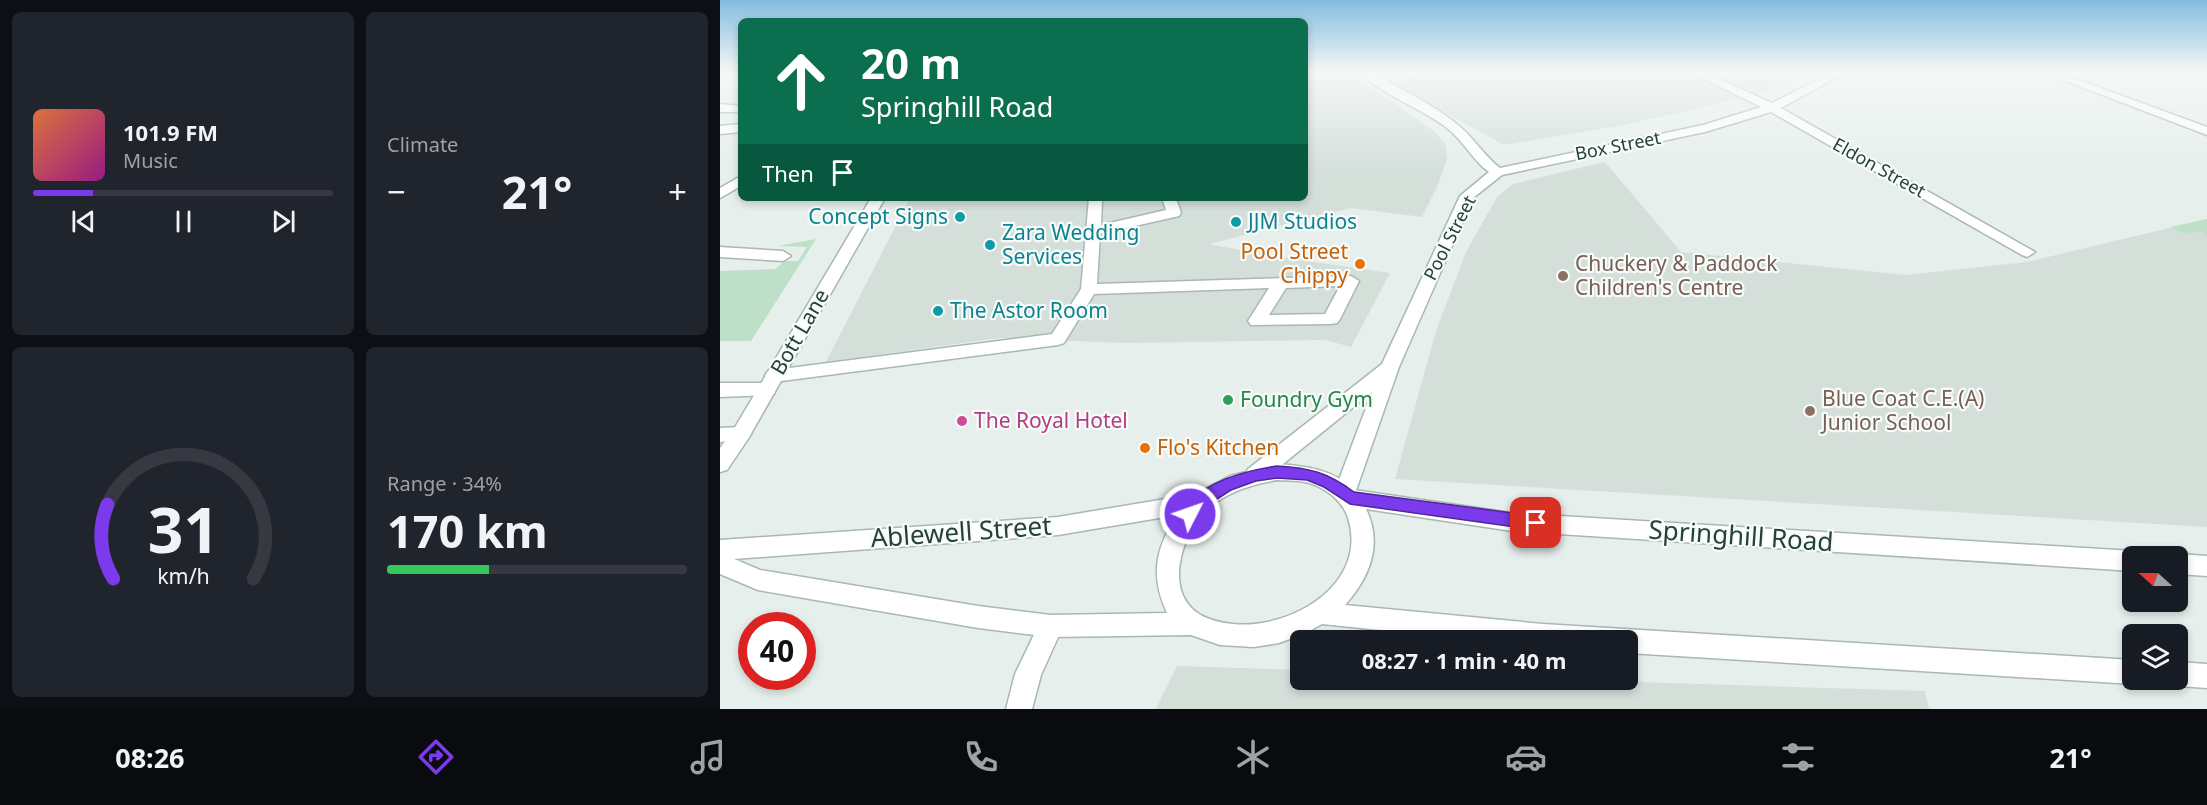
<!DOCTYPE html>
<html lang="en">
<head>
<meta charset="utf-8">
<style>
  :root { --surface:#171b24; --page:#20242c; --text:#f1f3f6; --muted:#9ea1a6; --line:#363941; --accent:#7c3aed }
  body { margin:0; font-family:"Noto Sans",sans-serif; background:var(--page); color:var(--text); height:100vh; display:flex; flex-direction:column; font-size:22px; white-space:nowrap }
  * { box-sizing:border-box; margin:0 }
  p { font-size:20px; color:var(--muted) }
  .icon { flex:none; width:33px; height:33px; fill:none; stroke:currentColor; stroke-width:2; stroke-linecap:round; stroke-linejoin:round }
  .map { position:relative; flex:1; overflow:hidden }
  .sheet { display:flex; flex-direction:column; gap:12px; padding:12px; background:#0d0f14; width:720px }
  .sheet>* { flex:none }
  .hud { position:absolute; left:18px; top:18px; width:570px; height:183px; border-radius:9px; box-shadow:0 3px 9px #0003; background:#0b6e4f; color:#fff; overflow:hidden }
  .needle { width:39px; rotate:291deg }
  .controls { position:absolute; left:1402px; top:546px; display:grid; gap:12px }
  .controls a { display:grid; place-items:center; width:66px; height:66px; border-radius:9px; background:var(--surface); box-shadow:0 3px 9px #0003; font-size:30px }
  .speed { position:absolute; left:18px; top:612px; display:flex; gap:12px; font-size:30px; font-weight:700; text-align:center }
  .speed>* { display:grid; place-content:center; width:78px; height:78px; border-radius:50%; background:var(--surface); box-shadow:0 3px 9px #0003; line-height:1 }
  .speed .limit { border:9px solid #d22; background:#fff; color:#111 }
  .pin { position:absolute; display:grid; place-items:center; width:51px; height:51px; color:#fff; margin:-26px; border-radius:12px; box-shadow:0 3px 9px #0006 }
  .me { position:absolute; width:66px; margin:-33px; rotate:49deg; stroke-linejoin:round; filter:drop-shadow(0 0 4px #0008) }
  .turn { display:flex; align-items:center; gap:21px; height:126px; padding:0 24px; font-size:27px }
  .turn .icon { width:78px; height:78px; stroke-width:2.5 }
  .turn b { display:block; font-size:42px; line-height:51px }
  .then { display:flex; align-items:center; height:57px; padding:0 24px; background:#0003; gap:12px; font-size:22px }
  .big { font-size:45px; font-weight:700; line-height:1.1 }
  .sheet .tile { flex:1; display:flex; flex-direction:column; justify-content:center; gap:9px; min-width:0; padding:0 21px; border-radius:9px; background:var(--page) }
  .sheet .dial { align-items:center; gap:0 }
  .dial svg { height:156px; overflow:visible; fill:none; stroke:var(--line); stroke-width:7; stroke-linecap:round; text-anchor:middle }
  .dial text { fill:var(--text); stroke:none }
  .song { display:flex; align-items:center; gap:18px }
  .cover { width:72px; height:72px; border-radius:9px; background:linear-gradient(135deg,hsl(20 70% 55%),hsl(310 70% 35%)) }
  .played { height:6px; border-radius:3px; background:linear-gradient(90deg,var(--accent) 20%,var(--line) 20%) }
  .keys { display:flex; justify-content:space-around; direction:ltr }
  .heat { display:flex; justify-content:space-between; align-items:center; font-size:33px; direction:ltr }
  .charge { height:9px; border-radius:4px; background:linear-gradient(90deg,#34c759 34%,var(--line) 0) }
  .sheet .tiles { flex:1; display:grid; gap:12px; grid-template-columns:repeat(2,1fr) }
  .trip { position:absolute; left:570px; top:630px; width:348px; height:60px; border-radius:9px; background:var(--surface); box-shadow:0 3px 9px #0003; font-weight:700; line-height:60px; text-align:center }
  .tab-bar { display:flex; height:96px; justify-content:space-around; align-items:center; background:#090b0e; color:var(--muted) }
  .tab-bar .icon { width:42px; height:42px }
  .tab-bar .current { color:var(--accent) }
  .tab-bar b { font-size:27px; color:var(--text) }
  main { display:flex; flex:1; min-height:0 }
  .map>svg:first-child { display:block }
</style>
</head>
<body>
<main>
<section class="sheet">
<div class="tiles">
<div class="tile">
<div class="song"><i class="cover"></i><div><b>101.9 FM</b><p>Music</p></div></div>
<div class="played"></div>
<div class="keys"><svg class="icon" aria-label="previous" viewBox="0 0 24 24"><path d="M18 5L8 12l10 7zM5 5v14"/></svg><svg class="icon" aria-label="pause" viewBox="0 0 24 24"><path d="M8 5v14M16 5v14"/></svg><svg class="icon" aria-label="next" viewBox="0 0 24 24"><path d="M6 5l10 7-10 7zM19 5v14"/></svg></div>
</div>
<div class="tile"><p>Climate</p>
<div class="heat"><a>−</a><b class="big">21°</b><a>+</a></div>
</div>
<div class="tile dial"><svg viewBox="0 0 100 80">
<path d="M14 69A42 42 0 1 1 86 69"/>
<path d="M14 69A42 42 0 0 1 11 31" stroke="#7c3aed"/>
<text x="50" y="56" font-size="32" font-weight="700">31</text>
<text x="50" y="72" font-size="11">km/h</text>
</svg></div>
<div class="tile"><p>Range · 34%</p><b class="big">170 km</b><div class="charge"></div></div>
</div>
</section>
<div class="map">
<svg width="1487" height="709" viewBox="0 0 1487 709">
  <rect width="100%" height="100%" fill="#e6efeb"/>
  <path fill="#d4dfda" d="M587,73H631L714,131L726,144L727,159L717,187L702,217L631,208L489,244L547,255L670,273L631,347L605,340L406,343L279,338L106,362L190,198H585V74Z
    M703,73H1087L1037,94L905,125L784,145L670,82Z
    M885,162L961,252L1185,275L1307,262L1487,219V527L675,479L716,331L746,252L777,197L793,184Z
    M457,666L580,670V680H853L1205,691L1209,709H436Z"/>
  <path fill="#bfe0c8" d="M1487,219V237L1482,232L1461,233L1451,227Z
    M96,239L31,341H0V271L55,269L65,261H78L87,247L57,246Z"/>
  <g fill="none" stroke-linecap="round" stroke-linejoin="round">
    <defs>
      <path id="service" d="M0,104L21,106V112H0Z
        M369,198H385L382,201L381,225L446,210L442,198H456L461,213L459,216L380,234L377,284L631,276L639,281L620,319L617,323L611,324L531,325L528,321L549,288L374,294L344,343L338,345L54,382L47,380L45,376L47,372L54,370L332,334L361,289ZM620,286L605,314L549,315L566,288Z
        M0,247L63,251L71,256L63,261L0,257Z
        M0,383H47L54,384L56,389L54,394L47,395L0,397Z
        M21,427L28,429L31,434L28,439L0,442V428Z"/>
      <path id="minor" d="M641,73H654C681,90 713,104 738,125C754,138 764,156 780,168L983,125L1041,107L972,73H986L1052,103L1111,73H1124L1061,108L1315,252L1307,257L1302,255L1051,112L985,132L782,175L753,198L679,367L633,499L625,501L617,499L614,493L652,392L542,481L535,483L528,481L524,475L528,469L662,364L740,196L769,172C753,161 744,141 727,128C703,109 662,95 641,73Z
        M1325,73H1340L1487,127V135Z
        M21,124V132L0,134V126Z
        M21,176V186L0,198V188Z
        M151,198H165L28,439L7,470L0,472V448L14,429Z
        M331,615L340,618L343,626L321,675L312,709H286L295,674L322,618Z"/>
      <path id="tertiary" d="M557,464C585,466 613,469 634,490L792,513L1413,551L1422,556H1413V571L792,531L646,509C663,544 650,577 625,605L823,624L1413,660V680H1423L1413,684L908,653V640H756L602,624L586,633L559,643L534,647L500,645L471,635L331,637L258,628L38,590L0,574V540L338,517L475,494L510,476ZM557,480C568,481 579,480 589,483C606,488 623,501 628,518C652,593 548,643 487,618C440,599 460,533 490,507C509,491 533,484 557,480ZM457,515C435,549 430,576 447,613L331,615L258,606L40,570L14,559L338,535Z
        M1458,554L1487,556V576L1458,574V556H1451Z
        M1458,662L1487,664V688L1458,686L1449,683L1447,680H1458Z"/>
    </defs>
    <use href="#service" stroke="#a8b8b2" stroke-width="3"/>
    <use href="#minor" stroke="#a8b8b2" stroke-width="3"/>
    <use href="#tertiary" stroke="#a8b8b2" stroke-width="3"/>
    <use href="#service" fill="#fff" fill-rule="evenodd"/>
    <use href="#minor" fill="#fff" fill-rule="evenodd"/>
    <use href="#tertiary" fill="#fff" fill-rule="evenodd"/>
  </g>
  <linearGradient id="sky" x2="0" y2="1"><stop stop-color="#84bce0"/><stop offset="0.42" stop-color="#f4f8f6"/><stop offset="1" stop-color="#f4f8f6" stop-opacity="0"/></linearGradient>
  <rect width="1487" height="172" fill="url(#sky)"/>
  <path fill="#7c3aed" stroke="#51269a" stroke-width="1.5" d="M557,466C590,468 607,472 634,492L816,516L822,518L824,523L822,528L816,530L630,504L604,487L587,480L557,478L536,481L511,490L486,506L476,518L470,520L464,518L462,514C478,482 524,471 557,466Z"/>
  <g fill="#0f9aa8" stroke="#f7fbf9" stroke-width="2">
    <circle cx="240" cy="217" r="6"/>
    <circle cx="516" cy="222" r="6"/>
    <circle cx="270" cy="245" r="6"/>
    <circle cx="218" cy="311" r="6"/>
  </g>
  <g fill="#e8710a" stroke="#f7fbf9" stroke-width="2">
    <circle cx="640" cy="264" r="6"/>
    <circle cx="425" cy="448" r="6"/>
  </g>
  <g fill="#8d6e63" stroke="#f7fbf9" stroke-width="2">
    <circle cx="843" cy="276" r="6"/>
    <circle cx="1090" cy="411" r="6"/>
  </g>
  <circle fill="#2e9e5b" stroke="#f7fbf9" stroke-width="2" cx="508" cy="400" r="6"/>
  <circle fill="#d1479c" stroke="#f7fbf9" stroke-width="2" cx="242" cy="421" r="6"/>
  <g text-anchor="middle" stroke-width="4.5" stroke-linejoin="round" paint-order="stroke">
    <g font-size="18" fill="#24423a" stroke="#f7fbf9">
      <text transform="translate(898 146) rotate(-11)" y="6">Box Street</text>
      <text transform="translate(1159 168) rotate(29)" y="6">Eldon Street</text>
      <text transform="translate(730 238) rotate(-63)" y="6">Pool Street</text>
    </g>
    <g font-size="21" fill="#0d838f" stroke="#f7fbf9" text-anchor="start">
      <text x="228" y="224" text-anchor="end">Concept Signs</text>
      <text x="528" y="229">JJM Studios</text>
      <text x="282" y="240">Zara Wedding<tspan x="282" dy="24">Services</tspan></text>
      <text x="230" y="318">The Astor Room</text>
    </g>
    <g font-size="21" fill="#c56008" stroke="#f7fbf9" text-anchor="end">
      <text x="628" y="259">Pool Street<tspan x="628" dy="24">Chippy</tspan></text>
      <text x="437" y="455" text-anchor="start">Flo's Kitchen</text>
    </g>
    <g font-size="21" fill="#785e54" stroke="#f7fbf9" text-anchor="start">
      <text x="855" y="271">Chuckery &amp; Paddock<tspan x="855" dy="24">Children's Centre</tspan></text>
      <text x="1102" y="406">Blue Coat C.E.(A)<tspan x="1102" dy="24">Junior School</tspan></text>
    </g>
    <g font-size="21" fill="#24423a" stroke="#f7fbf9">
      <text transform="translate(80 332) rotate(-60)" y="7">Bott Lane</text>
    </g>
    <g font-size="21" fill="#27864d" stroke="#f7fbf9" text-anchor="start">
      <text x="520" y="407">Foundry Gym</text>
    </g>
    <g font-size="21" fill="#b23c85" stroke="#f7fbf9" text-anchor="start">
      <text x="254" y="428">The Royal Hotel</text>
    </g>
    <g font-size="26" fill="#24423a" stroke="#f7fbf9">
      <text transform="translate(241 532) rotate(-4)" y="9">Ablewell Street</text>
      <text transform="translate(1021 536) rotate(4)" y="9">Springhill Road</text>
    </g>
  </g>
</svg>
<div class="controls">
<a><svg class="needle" viewBox="-14 -14 28 28"><path d="M0-13l5 13h-10z" fill="#e53935"/><path d="M0 13l5-13h-10z" fill="#9ea1a6"/></svg></a>
<a><svg class="icon" aria-label="layers" viewBox="0 0 24 24"><path d="M12 4l9 5-9 5-9-5zM3 14l9 5 9-5"/></svg></a>
</div>
<div class="speed"><div class="limit">40</div></div>
<div class="pin" style="left:816px;top:523px;background:#d93025"><svg class="icon" aria-label="arrive" viewBox="0 0 24 24"><path d="M6 21V4h12l-3 4 3 4H6"/></svg></div>
<svg class="me" style="left:470px;top:514px" viewBox="-20 -20 40 40"><circle r="17" fill="#7c3aed" stroke="#fff" stroke-width="3"/><path d="M0-11L8 9 0 5-8 9z" fill="#fff"/></svg>
<div class="trip">08:27 · 1 min · 40 m</div>
<div class="hud">
<div class="turn"><svg class="icon" aria-label="ahead" viewBox="0 0 24 24"><path d="M12 20V5M6 11l6-6 6 6"/></svg><div><b>20 m</b>Springhill Road</div></div>
<div class="then">Then<svg class="icon" aria-label="arrive" viewBox="0 0 24 24"><path d="M6 21V4h12l-3 4 3 4H6"/></svg></div>
</div>
</div>
</main>
<nav class="tab-bar">
<b>08:26</b>
<svg class="icon current" aria-label="directions" viewBox="0 0 24 24"><path d="M12 3l9 9-9 9-9-9zM9 14v-3h6M13 9l2 2-2 2"/></svg>
<svg class="icon" aria-label="music" viewBox="0 0 24 24"><path d="M9 18V5l10-2v13"/><circle cx="6" cy="18" r="3"/><circle cx="16" cy="16" r="3"/></svg>
<svg class="icon" aria-label="phone" viewBox="0 0 24 24"><path d="M5 4h4l2 5-3 2q2 4 5 5l2-3 5 2v4C11 20 4 13 5 4z"/></svg>
<svg class="icon" aria-label="climate" viewBox="0 0 24 24"><path d="M12 3v18M4 7l16 10M4 17L20 7"/></svg>
<svg class="icon" aria-label="car" viewBox="0 0 24 24"><path d="M5 17H2v-5l4-1 3-4h7l3 4 3 1v5h-3M9 17h6M6 11h13"/><circle cx="7" cy="17" r="2"/><circle cx="17" cy="17" r="2"/></svg>
<svg class="icon" aria-label="filters" viewBox="0 0 24 24"><path d="M4 7h16M4 17h16"/><circle cx="9" cy="7" r="2"/><circle cx="15" cy="17" r="2"/></svg>
<b>21°</b>
</nav>
</body>
</html>
